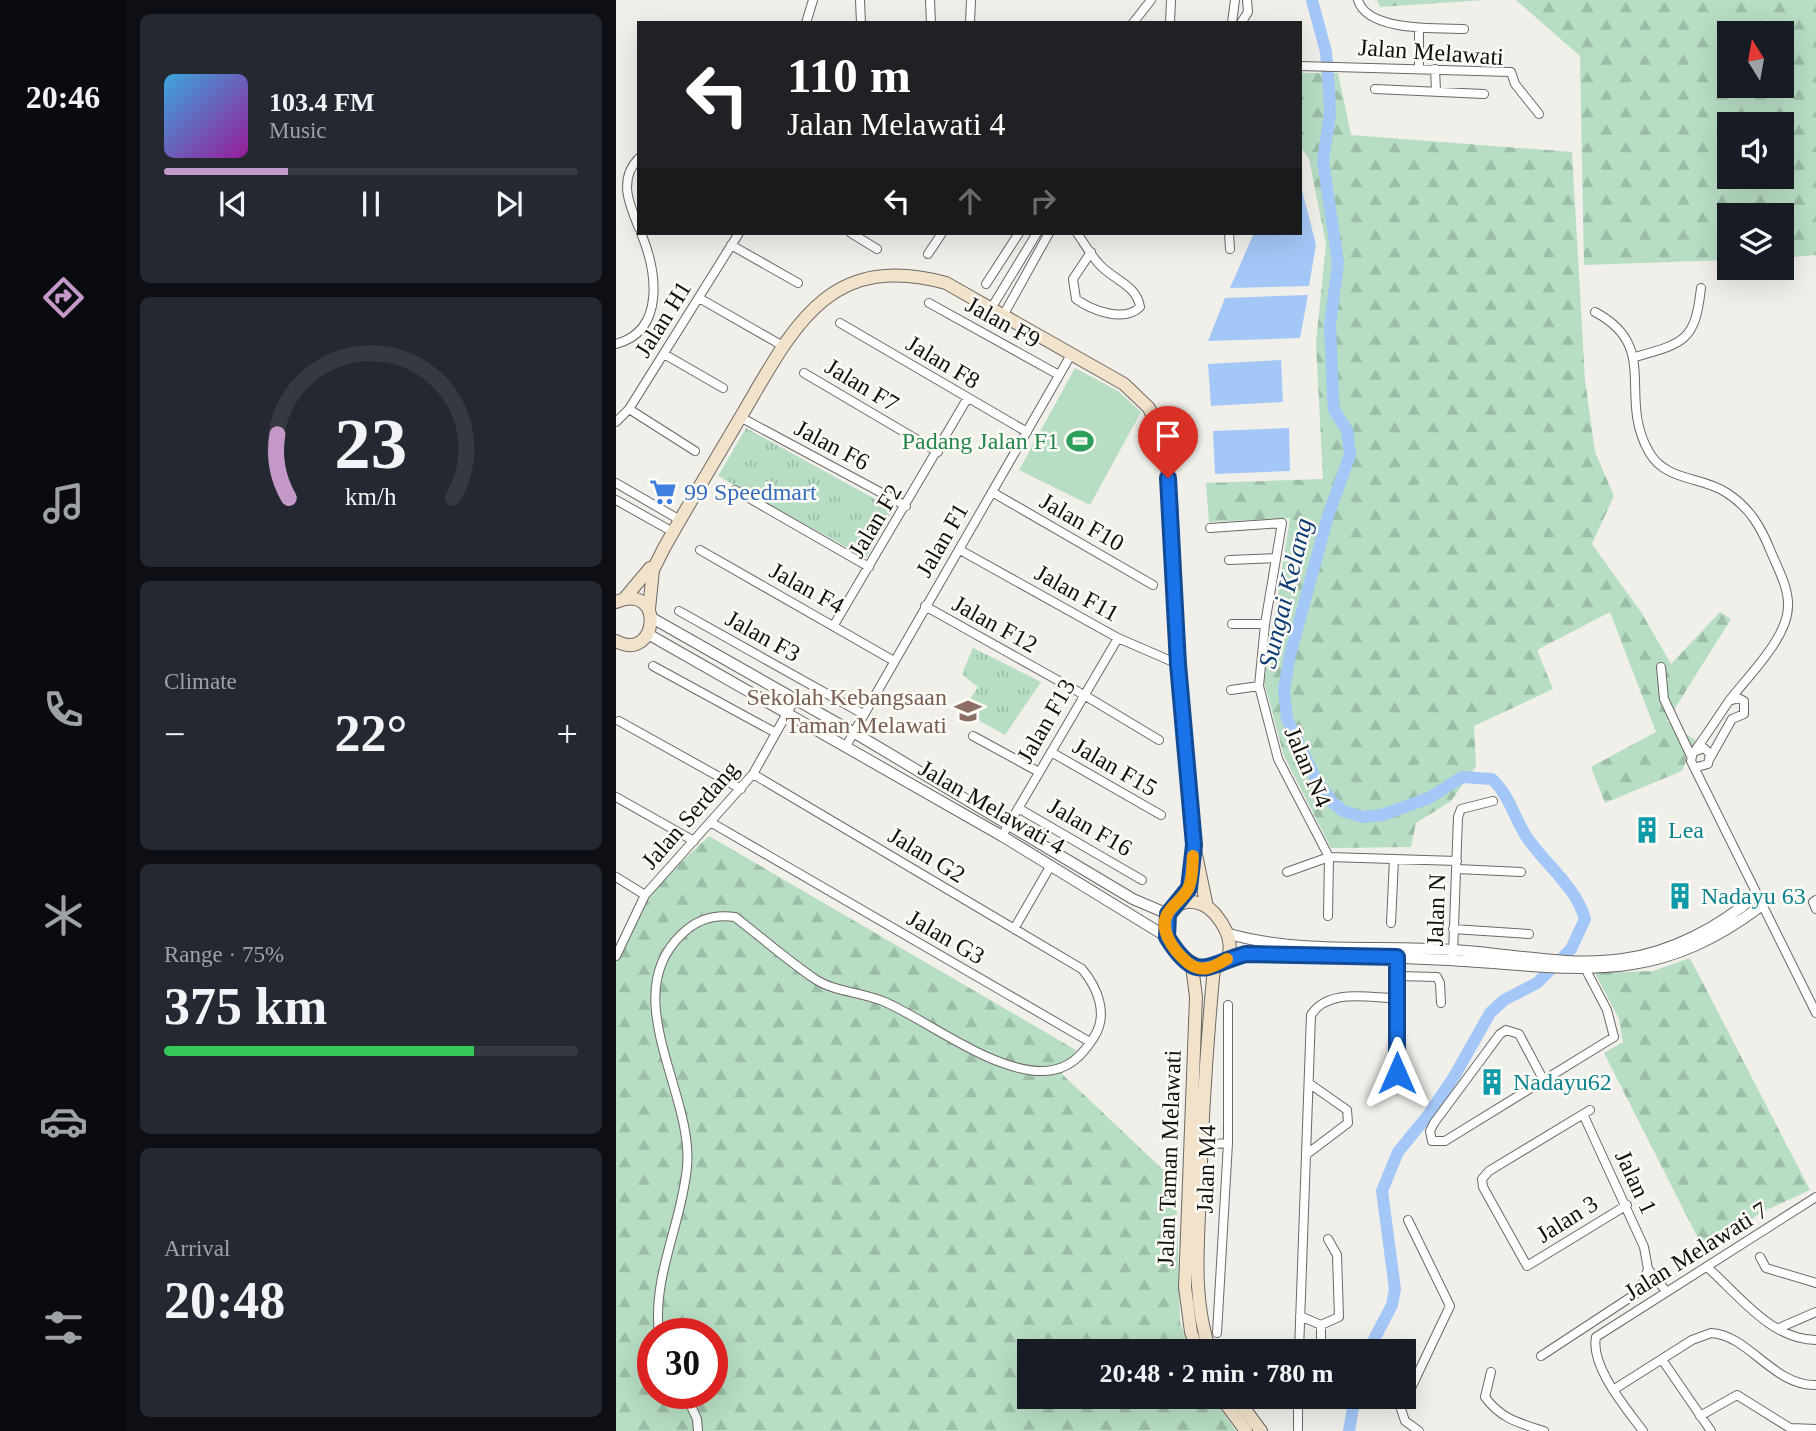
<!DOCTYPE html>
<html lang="en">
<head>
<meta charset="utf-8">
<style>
  :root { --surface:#171b24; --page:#242831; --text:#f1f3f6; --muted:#9ea1a6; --line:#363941; --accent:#c499c9 }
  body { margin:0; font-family:"Times New Roman",serif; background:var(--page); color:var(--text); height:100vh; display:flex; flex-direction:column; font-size:26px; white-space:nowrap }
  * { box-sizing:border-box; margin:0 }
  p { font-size:23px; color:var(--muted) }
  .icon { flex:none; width:38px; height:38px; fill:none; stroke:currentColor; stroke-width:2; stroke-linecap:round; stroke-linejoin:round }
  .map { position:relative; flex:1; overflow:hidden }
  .panel { display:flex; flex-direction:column; gap:14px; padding:14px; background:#0d0f14; width:490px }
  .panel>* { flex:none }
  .top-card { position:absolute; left:21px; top:21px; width:665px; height:214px; border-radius:0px; box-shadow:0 7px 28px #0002; background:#202124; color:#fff; overflow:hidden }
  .needle { width:46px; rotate:349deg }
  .tools { position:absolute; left:1101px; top:21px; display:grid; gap:14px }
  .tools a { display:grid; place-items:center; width:77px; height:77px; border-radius:0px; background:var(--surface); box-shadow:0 7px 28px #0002; font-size:35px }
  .speed { position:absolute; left:21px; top:1318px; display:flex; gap:14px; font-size:35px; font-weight:700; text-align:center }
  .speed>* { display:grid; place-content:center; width:91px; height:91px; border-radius:50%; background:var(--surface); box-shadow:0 7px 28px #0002; line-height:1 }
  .speed .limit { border:10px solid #d22; background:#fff; color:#111 }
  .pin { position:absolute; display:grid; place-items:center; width:60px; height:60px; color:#fff; margin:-72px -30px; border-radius:50% 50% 50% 0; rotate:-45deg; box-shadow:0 0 7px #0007 }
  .pin .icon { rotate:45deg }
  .me { position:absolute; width:77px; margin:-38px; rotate:0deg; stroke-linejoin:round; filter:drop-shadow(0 0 5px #0008) }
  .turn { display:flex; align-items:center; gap:24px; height:147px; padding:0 35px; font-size:32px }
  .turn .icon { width:91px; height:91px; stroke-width:2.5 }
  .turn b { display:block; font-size:49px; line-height:60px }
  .lanes { display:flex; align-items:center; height:66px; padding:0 35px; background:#0003; justify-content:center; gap:35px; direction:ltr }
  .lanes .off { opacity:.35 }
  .big { font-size:52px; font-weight:700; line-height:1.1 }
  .panel .card { flex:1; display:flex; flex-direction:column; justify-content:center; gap:10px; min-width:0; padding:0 24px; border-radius:10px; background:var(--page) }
  .panel .dial { align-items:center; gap:0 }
  .dial svg { height:182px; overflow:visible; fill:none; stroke:var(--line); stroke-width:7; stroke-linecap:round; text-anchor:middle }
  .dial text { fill:var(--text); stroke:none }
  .song { display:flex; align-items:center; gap:21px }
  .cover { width:84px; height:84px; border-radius:10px; background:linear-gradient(135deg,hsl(200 70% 55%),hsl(300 70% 35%)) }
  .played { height:7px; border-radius:4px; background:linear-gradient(90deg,var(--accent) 30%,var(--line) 30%) }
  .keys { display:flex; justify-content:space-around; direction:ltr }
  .heat { display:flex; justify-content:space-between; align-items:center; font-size:38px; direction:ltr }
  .charge { height:10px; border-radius:5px; background:linear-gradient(90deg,#34c759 75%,var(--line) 0) }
  .trip { position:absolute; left:401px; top:1339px; width:399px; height:70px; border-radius:0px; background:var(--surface); box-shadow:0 7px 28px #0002; font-weight:700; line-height:70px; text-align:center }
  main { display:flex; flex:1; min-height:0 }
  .dock { display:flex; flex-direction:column; width:126px; justify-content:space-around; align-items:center; background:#090b0e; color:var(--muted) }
  .dock .icon { width:49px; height:49px }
  .dock .on { color:var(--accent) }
  .dock b { font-size:32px; color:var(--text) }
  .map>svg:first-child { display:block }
</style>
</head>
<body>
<main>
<nav class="dock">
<b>20:46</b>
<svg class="icon on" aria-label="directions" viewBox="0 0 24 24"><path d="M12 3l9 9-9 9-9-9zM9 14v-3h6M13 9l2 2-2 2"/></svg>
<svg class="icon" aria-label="music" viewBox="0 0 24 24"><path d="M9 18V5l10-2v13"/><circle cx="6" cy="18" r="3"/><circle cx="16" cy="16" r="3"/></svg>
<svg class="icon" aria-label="phone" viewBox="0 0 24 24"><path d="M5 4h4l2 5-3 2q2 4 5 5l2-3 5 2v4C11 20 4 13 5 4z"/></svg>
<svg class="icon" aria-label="climate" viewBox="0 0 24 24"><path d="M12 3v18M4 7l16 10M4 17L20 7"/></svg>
<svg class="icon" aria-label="car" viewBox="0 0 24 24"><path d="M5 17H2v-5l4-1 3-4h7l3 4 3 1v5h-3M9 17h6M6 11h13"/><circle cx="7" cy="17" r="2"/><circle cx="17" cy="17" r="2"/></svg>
<svg class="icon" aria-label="filters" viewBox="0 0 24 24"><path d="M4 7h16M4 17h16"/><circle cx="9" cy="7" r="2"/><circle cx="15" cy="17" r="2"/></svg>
</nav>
<section class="panel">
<div class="card">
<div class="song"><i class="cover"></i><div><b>103.4 FM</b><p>Music</p></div></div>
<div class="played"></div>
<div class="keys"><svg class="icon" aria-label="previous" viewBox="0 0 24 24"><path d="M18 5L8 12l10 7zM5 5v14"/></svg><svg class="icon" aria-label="pause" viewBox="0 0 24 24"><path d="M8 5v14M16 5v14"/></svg><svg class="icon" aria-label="next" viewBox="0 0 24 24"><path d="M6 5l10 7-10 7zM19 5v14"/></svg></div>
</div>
<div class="card dial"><svg viewBox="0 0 100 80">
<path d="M14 69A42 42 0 1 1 86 69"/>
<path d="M14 69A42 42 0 0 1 9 41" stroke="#c499c9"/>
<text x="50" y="56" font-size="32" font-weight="700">23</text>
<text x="50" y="72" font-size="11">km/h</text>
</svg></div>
<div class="card"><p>Climate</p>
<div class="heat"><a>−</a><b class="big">22°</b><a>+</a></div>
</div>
<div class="card"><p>Range · 75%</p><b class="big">375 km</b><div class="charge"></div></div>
<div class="card"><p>Arrival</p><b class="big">20:48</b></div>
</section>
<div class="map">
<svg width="1200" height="1431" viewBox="0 0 1200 1431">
  <defs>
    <pattern id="forest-firs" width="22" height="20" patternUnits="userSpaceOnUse" patternTransform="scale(1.75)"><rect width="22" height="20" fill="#b7ddc4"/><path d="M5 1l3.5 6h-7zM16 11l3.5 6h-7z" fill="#9cbda7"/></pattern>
    <pattern id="park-tufts" width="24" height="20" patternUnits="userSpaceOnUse" patternTransform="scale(1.75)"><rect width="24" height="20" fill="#b7ddc4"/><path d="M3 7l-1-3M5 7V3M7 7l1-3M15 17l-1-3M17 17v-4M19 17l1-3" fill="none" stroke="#9cbda7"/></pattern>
  </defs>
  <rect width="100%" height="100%" fill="#f1efea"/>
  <path fill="url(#forest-firs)" fill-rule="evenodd" d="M761,0H869L764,7Z
    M900,0H1200V255L1166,258V215H1113V260L968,265L964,56ZM1113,33H1166V86H1113ZM1113,124H1166V177H1113Z
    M684,73H722L735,135L956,152L969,380L979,452L998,496L976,544L1025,612L1055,664L1104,612L1115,619L1051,721L1079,740L1066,771L989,803L975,767L1040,732L994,612L921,650L937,689L858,726L860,766L835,801L800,823L795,847L715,848L668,756L648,682L674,518L593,522L590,483L707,479L700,343L710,244L693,159L684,146Z
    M93,836L460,1050L446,1074L560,1182L564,1322L574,1351H413V1396L596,1397L620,1431H0V957L27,898ZM37,1334H96V1393H37Z
    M1074,958L1194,1190L1144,1213L1089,1252L988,1053L1007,1042L1003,1019L979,973L1037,971Z"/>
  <path fill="url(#park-tufts)" d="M130,428L277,509L250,558L102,476Z
    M357,648L425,682L389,735L346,711L362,687L346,674Z"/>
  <path fill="#b7ddc4" d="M459,368L502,391L525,412L474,505L403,470Z"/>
  <path fill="#a3c7f7" d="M684,182L700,245L693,286L614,288L638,233H684Z
    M692,295L684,338L592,341L609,298Z
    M665,360L667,402L595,406L592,364Z
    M673,428L674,471L599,474L597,431Z"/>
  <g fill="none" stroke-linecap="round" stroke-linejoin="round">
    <path stroke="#a3c7f7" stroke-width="12" d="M696,0L710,52L713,89L714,114L707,161L722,263L714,325L717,397L718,410L731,430L734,455L712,516L674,655L668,690L671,719L700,779L716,802L727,811L747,817L766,815L813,798L846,777L876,779C895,797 898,819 912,839C931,866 960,887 969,919L955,949L921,983L888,1000L874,1013L839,1075L813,1114L782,1152L766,1191L779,1289L776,1305L752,1351
      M733,1431L739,1396"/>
    <defs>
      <path id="minor" d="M244,0L245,23
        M314,0L315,23
        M742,0C751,32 822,28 848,29
        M190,23L197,0
        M354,23L355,0
        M517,23L535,0
        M554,23L555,0
        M616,23L619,0
        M625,23L632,12L631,0
        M684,66L895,72L899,84L923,114
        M803,69V28
        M819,69L820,91
        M759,89L868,94
        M23,158C2,179 13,204 23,228
        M235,233L261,249
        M461,233C468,243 475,255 483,264C497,280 521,285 524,307C508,323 475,310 460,299L457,279L475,252
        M613,233L614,249
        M115,245L182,283
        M312,254L326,233
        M370,284L403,233
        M83,298L167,346
        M313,303L443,375
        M376,307L421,233
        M979,312C1045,347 1001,396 1033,452C1050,482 1086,476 1111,493C1134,508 1145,527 1155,552C1162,569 1173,588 1172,607C1171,639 1131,677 1113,701C1102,717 1091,734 1080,749
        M388,314L433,233
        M224,323L411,432
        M0,344C51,330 40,269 25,233
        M48,354L107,388
        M1019,357C1069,343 1079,341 1085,288
        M188,373L322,452
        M13,409L79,451
        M124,417L290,506
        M0,422L13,409L123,233
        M0,483L64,520
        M119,490L253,567
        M376,492L537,585
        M0,500L57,532
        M594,528L666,523L649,624L643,686L662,759L713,857L712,916
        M84,550L278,661
        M344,550L502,638L562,664
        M613,560L660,558
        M309,606L468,695L543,740
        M63,611L247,714
        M616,624H649
        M218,625L351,399
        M37,666L160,733
        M1045,667L1048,699L1075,756
        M615,690L643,686
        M3,721L125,789
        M357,736L423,772
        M230,746L456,353
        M435,752L545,815
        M1094,758L1116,719L1128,714V701L1122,698L1116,700
        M1081,767L1092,764L1094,754L1088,748L1077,752L1075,761L1200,1013
        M0,797L78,841
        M402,808L526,880
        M96,823L474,1042
        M386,836L502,638
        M841,869L905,872
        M671,872L713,857L841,861
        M0,877L29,895
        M1200,900L1197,902L1200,909
        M775,923L778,859
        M398,929L435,865
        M837,929L913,934
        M837,954L842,817L845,809L877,801
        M0,956L29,895L137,774L179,699
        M781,976L821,977L824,983L825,1003
        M781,1073V954
        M927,1079L903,1034L890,1030L884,1034L818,1123L814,1131L816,1141H829L998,1037L991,1010L970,970
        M974,1110L873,1171L866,1179L867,1187L911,1266L1011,1205
        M584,1145L612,1143
        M691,1154L732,1123L731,1110L694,1084
        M792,1220L834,1306L785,1409L789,1421L803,1431
        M1144,1257L1150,1268L1200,1283
        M1091,1267C1122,1294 1155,1340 1200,1340
        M1032,1269L1050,1291
        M684,1316L705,1325L723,1317L721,1255L712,1239
        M705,1325V1350
        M1163,1328L1200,1312
        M601,1333L612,1143V1005
        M43,1334C36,1276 66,1223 71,1167C78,1093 0,996 66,934C81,919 98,914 119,917C145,937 171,960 199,979C218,992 247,992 269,1002C314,1022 378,1073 429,1071C452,1070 466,1056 478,1037C493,1014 481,987 466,969L137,774
        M683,1351L695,1015C712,988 753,998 781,998
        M925,1356L1024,1291L1032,1269L1028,1247L967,1114
        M1047,1361L1095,1431
        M875,1372L869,1397C885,1419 903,1423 928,1431
        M997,1390L1076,1340L1095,1333C1133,1335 1157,1386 1200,1385
        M69,1393L81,1419L82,1431
        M1084,1416L1121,1395L1174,1428L1200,1429
        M682,1429V1396
        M1027,1431C1010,1408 974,1366 980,1337L1200,1197"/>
      <path id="tertiary" d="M36,618L237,732L517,899L552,914
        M32,634L386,836L551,937
        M613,934C685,954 762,945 836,950C893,953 950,967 1007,959C1054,953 1104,927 1140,895
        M610,959L630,954C698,955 765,956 832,960C959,967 1035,989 1145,906"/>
      <path id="secondary" d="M8,599L34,568
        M0,602C50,581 42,664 0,641
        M33,609L37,570L48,548C74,502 101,457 127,413C178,326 213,251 330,283L508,384L533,408L542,429L550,457L555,500L562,664L578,845L591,907
        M570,902C582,901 591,905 599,914C639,961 589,996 551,937C548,919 552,907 570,902Z
        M562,904L575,880L577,862
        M576,966L580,997L569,1287L575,1332L582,1351
        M594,1351C576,1299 582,1246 584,1192C586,1117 591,1042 598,967
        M604,1396L630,1431
        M619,1396L645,1431"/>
    </defs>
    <use href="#minor" stroke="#6b6965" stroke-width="10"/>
    <use href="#tertiary" stroke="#6b6965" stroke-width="12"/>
    <use href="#secondary" stroke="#6b6965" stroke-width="14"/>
    <use href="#minor" stroke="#fff" stroke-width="8"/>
    <use href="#tertiary" stroke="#fff" stroke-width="10"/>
    <use href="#secondary" stroke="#f2e2ca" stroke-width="12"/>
  </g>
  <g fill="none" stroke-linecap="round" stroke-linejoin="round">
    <defs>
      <path id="route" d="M552,478L562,664L578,845L573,888L552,914L551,937C581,985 589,965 630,954L781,957V1073"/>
    </defs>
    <use href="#route" stroke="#114b97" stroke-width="18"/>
    <use href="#route" stroke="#1a73e8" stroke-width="12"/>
    <path stroke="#f59e0b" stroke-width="12" d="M577,856C576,867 577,879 572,889C567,898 560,902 554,910C540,927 557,950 571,962C585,974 598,967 611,959"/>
  </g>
  <defs>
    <symbol id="stadium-bare" viewBox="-9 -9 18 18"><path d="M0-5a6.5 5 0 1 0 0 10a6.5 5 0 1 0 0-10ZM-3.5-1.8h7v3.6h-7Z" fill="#2e9e5b" stroke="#fefcf7" stroke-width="2.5" paint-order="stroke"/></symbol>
    <symbol id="supermarket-bare" viewBox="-9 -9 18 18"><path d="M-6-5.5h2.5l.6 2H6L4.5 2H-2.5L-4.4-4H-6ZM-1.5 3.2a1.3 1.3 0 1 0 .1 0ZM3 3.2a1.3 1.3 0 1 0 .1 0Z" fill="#3f7fe0" stroke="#fefcf7" stroke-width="2.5" paint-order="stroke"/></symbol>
    <symbol id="school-bare" viewBox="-9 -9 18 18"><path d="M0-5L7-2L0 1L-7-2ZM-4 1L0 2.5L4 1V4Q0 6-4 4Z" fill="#8d6e63" stroke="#fefcf7" stroke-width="2.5" paint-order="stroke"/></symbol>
    <symbol id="building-bare" viewBox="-9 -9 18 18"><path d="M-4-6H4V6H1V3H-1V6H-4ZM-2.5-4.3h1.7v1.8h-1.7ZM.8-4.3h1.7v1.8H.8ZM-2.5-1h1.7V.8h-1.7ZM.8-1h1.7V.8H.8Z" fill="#0f9aa8" stroke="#fefcf7" stroke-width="2.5" paint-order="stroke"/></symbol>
  </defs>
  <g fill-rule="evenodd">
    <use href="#stadium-bare" x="445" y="422" width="38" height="38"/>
    <use href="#supermarket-bare" x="28" y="473" width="38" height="38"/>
    <use href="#school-bare" x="333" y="692" width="38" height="38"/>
    <use href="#building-bare" x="1012" y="811" width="38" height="38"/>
    <use href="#building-bare" x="1045" y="877" width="38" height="38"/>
    <use href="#building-bare" x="857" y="1063" width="38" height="38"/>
  </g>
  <g text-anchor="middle" stroke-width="5" stroke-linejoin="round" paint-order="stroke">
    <g font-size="24" fill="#12110f" stroke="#fefcf7">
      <text transform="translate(815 52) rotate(4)" y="8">Jalan Melawati</text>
      <text transform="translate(47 319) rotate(-58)" y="8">Jalan H1</text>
      <text transform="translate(387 322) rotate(29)" y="8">Jalan F9</text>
      <text transform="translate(327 362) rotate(31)" y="8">Jalan F8</text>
      <text transform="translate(246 385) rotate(31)" y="8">Jalan F7</text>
      <text transform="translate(216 445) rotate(28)" y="8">Jalan F6</text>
      <text transform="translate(259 521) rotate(-59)" y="8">Jalan F2</text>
      <text transform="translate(466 522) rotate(30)" y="8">Jalan F10</text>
      <text transform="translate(326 540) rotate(-60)" y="8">Jalan F1</text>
      <text transform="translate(191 588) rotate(29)" y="8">Jalan F4</text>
      <text transform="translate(461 593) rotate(29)" y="8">Jalan F11</text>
      <text transform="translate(379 624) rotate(29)" y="8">Jalan F12</text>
      <text transform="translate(147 636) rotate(29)" y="8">Jalan F3</text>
      <text transform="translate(430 721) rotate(-60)" y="8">Jalan F13</text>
      <text transform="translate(499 767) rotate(30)" y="8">Jalan F15</text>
      <text transform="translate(692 767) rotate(67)" y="8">Jalan N4</text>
      <text transform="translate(376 807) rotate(30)" y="8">Jalan Melawati 4</text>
      <text transform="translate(74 815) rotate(-49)" y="8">Jalan Serdang</text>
      <text transform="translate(474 827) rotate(30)" y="8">Jalan F16</text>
      <text transform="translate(311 855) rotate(31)" y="8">Jalan G2</text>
      <text transform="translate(820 910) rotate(-88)" y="8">Jalan N</text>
      <text transform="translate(330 937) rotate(30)" y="8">Jalan G3</text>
      <text transform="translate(553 1158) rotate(-88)" y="8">Jalan Taman Melawati</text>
      <text transform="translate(590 1169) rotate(-88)" y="8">Jalan M4</text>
      <text transform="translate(1020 1182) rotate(65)" y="8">Jalan 1</text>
      <text transform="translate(951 1219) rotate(-32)" y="8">Jalan 3</text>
      <text transform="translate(1080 1251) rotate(-32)" y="8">Jalan Melawati 7</text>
    </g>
    <g font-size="24" fill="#27864d" stroke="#fefcf7" text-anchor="end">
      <text x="443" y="449">Padang Jalan F1</text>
    </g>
    <g font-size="24" fill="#366cbe" stroke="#fefcf7" text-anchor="start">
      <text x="68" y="500">99 Speedmart</text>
    </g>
    <g font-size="24" fill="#785e54" stroke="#fefcf7" text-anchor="end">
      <text x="331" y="705">Sekolah Kebangsaan<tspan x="331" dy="28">Taman Melawati</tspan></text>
    </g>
    <g font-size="24" fill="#0d838f" stroke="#fefcf7" text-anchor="start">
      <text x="1052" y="838">Lea</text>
      <text x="1085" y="904">Nadayu 63</text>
      <text x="897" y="1090">Nadayu62</text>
    </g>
    <g font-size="26" font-style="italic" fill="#0d3c74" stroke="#fefcf7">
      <text transform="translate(669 593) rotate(-76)" y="9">Sungai Kelang</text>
    </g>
  </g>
</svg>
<div class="tools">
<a><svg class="needle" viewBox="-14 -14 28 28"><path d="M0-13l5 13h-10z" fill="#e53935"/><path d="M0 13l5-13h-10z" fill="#9ea1a6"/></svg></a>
<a><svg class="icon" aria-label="sound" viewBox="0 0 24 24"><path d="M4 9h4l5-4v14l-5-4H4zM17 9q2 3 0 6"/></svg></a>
<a><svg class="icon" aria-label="layers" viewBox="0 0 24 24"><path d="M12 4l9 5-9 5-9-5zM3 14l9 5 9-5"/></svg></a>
</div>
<div class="speed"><div class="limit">30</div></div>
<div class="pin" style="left:552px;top:478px;background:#d93025"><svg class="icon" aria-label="arrive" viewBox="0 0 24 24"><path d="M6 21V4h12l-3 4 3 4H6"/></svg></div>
<svg class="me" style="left:781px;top:1073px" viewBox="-20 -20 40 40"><path d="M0-17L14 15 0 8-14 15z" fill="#1a73e8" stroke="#fff" stroke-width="4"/></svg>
<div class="trip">20:48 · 2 min · 780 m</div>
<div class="top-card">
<div class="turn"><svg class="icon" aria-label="left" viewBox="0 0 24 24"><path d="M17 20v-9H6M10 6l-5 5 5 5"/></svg><div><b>110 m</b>Jalan Melawati 4</div></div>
<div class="lanes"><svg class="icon" aria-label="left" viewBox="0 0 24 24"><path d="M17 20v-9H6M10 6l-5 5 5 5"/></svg><svg class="icon off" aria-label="ahead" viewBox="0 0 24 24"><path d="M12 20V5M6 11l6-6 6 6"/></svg><svg class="icon off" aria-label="right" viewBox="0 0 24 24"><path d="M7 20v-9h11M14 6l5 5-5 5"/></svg></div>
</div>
</div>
</main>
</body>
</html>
